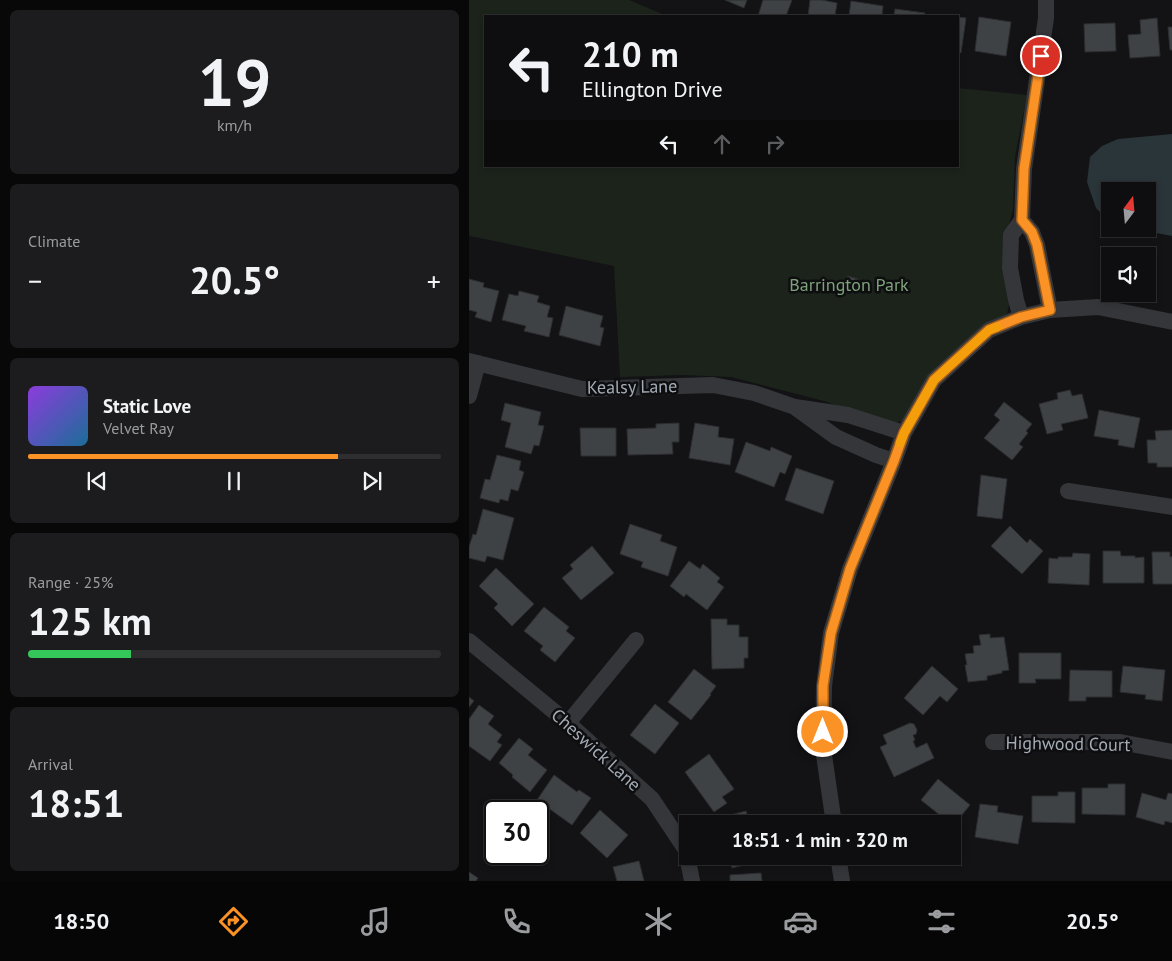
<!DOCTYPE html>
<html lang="en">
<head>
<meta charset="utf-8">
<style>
  :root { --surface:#0e0e10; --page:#1c1c1e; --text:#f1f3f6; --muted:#9b9c9f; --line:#2e2e30; --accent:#fb9226 }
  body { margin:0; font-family:"PT Sans",sans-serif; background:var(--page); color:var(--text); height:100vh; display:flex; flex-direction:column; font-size:19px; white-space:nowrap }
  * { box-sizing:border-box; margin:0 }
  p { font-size:16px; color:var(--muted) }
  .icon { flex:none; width:28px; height:28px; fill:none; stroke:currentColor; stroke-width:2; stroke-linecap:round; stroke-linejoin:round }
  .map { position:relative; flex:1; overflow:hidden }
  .panel { display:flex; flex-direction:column; gap:10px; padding:10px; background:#080809; width:469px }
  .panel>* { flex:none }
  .guide { position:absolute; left:15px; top:15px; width:475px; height:152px; border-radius:0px; box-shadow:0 2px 8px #0003,0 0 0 1px var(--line); background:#0e0e10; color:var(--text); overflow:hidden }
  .needle { width:32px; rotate:16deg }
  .buttons { position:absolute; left:632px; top:182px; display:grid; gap:10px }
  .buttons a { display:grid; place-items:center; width:55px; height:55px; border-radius:0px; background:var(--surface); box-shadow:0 2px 8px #0003,0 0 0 1px var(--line); font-size:25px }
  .speed { position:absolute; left:15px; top:800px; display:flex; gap:10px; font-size:25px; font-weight:700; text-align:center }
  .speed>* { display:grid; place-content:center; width:65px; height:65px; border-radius:50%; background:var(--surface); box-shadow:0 2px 8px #0003,0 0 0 1px var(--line); line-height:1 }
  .speed .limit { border:2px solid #111; border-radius:8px; background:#fff; color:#111 }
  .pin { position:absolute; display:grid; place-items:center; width:42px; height:42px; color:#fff; margin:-21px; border:2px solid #fff; border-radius:50%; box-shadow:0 1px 5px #0007 }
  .me { position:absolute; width:55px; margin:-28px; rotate:0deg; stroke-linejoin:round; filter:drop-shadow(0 0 4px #0008) }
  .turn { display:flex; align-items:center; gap:18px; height:105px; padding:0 15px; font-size:22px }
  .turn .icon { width:65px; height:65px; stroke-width:2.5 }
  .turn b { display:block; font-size:35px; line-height:42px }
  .lanes { display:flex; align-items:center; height:48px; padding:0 15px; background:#0003; justify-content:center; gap:25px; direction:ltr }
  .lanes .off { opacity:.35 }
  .big { font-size:38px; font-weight:800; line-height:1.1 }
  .panel .widget { flex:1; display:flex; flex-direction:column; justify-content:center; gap:8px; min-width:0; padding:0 18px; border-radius:8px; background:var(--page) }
  .panel .dial { align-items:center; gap:0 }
  .dial b { font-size:65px; line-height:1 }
  .song { display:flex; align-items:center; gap:15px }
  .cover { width:60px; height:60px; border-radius:8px; background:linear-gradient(135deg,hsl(270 70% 55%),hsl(200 70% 35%)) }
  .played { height:5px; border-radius:2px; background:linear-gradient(90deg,var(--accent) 75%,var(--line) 75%) }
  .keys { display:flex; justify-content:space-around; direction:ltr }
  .heat { display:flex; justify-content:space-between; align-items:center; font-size:28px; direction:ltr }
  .charge { height:8px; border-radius:4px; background:linear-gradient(90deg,#34c759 25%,var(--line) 0) }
  .trip { position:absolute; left:210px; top:815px; width:282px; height:50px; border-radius:0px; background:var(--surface); box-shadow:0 2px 8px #0003,0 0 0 1px var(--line); font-weight:800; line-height:50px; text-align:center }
  .tab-bar { display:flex; height:80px; justify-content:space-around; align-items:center; background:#060606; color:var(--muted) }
  .tab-bar .icon { width:35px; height:35px }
  .tab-bar .selected { color:var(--accent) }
  .tab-bar b { font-size:22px; color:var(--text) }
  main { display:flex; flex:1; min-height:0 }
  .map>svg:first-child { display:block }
</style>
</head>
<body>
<main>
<section class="panel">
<div class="widget dial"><b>19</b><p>km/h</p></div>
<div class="widget"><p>Climate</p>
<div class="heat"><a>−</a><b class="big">20.5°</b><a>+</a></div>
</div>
<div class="widget">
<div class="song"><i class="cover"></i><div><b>Static Love</b><p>Velvet Ray</p></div></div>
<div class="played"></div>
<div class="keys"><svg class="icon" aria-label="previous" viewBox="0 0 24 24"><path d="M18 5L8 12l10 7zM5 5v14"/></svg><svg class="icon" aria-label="pause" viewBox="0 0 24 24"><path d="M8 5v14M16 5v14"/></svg><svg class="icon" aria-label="next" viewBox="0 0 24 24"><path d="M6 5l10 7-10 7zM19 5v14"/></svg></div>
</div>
<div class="widget"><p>Range · 25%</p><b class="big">125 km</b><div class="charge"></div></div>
<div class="widget"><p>Arrival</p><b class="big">18:51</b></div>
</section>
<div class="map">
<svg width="704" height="881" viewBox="0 0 704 881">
  <rect width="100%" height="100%" fill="#131315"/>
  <path fill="#1b231b" d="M0,0H160L198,16H16V166H489V88L558,95L546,157L544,210L534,245L542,296L538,314L517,324L470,364L458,377L438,419L421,425L355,401L262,377L213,375L151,377L145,266L1,236L0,234Z"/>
  <path fill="#293539" d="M703,134V236L666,229H679V191H641V223L627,208L618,182L621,157L633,146L649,139Z"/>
  <path fill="#3f4245" stroke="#2d2e31" d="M256,0H278L275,8Z
    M294,0H323L317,16H289Z
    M341,0H353L368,3L366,16H339Z
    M382,1L414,6L413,16H380Z
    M426,9L456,13L455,16H425Z
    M489,17L497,18L492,53L489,52Z
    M510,17L542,22L537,56L506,51Z
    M688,18L691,56L661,58L659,35L672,34L671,20Z
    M646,23L647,51L616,52L615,24Z
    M699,27H704V50H701Z
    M379,276L389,279L384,293L374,290Z
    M0,279L15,283L14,287L30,291L22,322L6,317L8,312L0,310Z
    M50,291L70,296L68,302L81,306L78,317L84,318L80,337L55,331L57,326L33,320L40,294L49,296Z
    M97,306L134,316L131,327L135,328L131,346L90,335Z
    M601,390L603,396L613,394L619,418L592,424L594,430L578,434L570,404L589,399L588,393Z
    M535,402L563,424L557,431L559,433L550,444L554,447L543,460L515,438L531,420L525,415Z
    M36,403L72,412L69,425L75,426L70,446L65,445L62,454L36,447L42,423L32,420Z
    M630,410L671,418L665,448L649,445L650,440L625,436Z
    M210,423V442H203L204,454L159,455L158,429L187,428V424Z
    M226,423L250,427L249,437L265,439L261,465L220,458Z
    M111,428H147V456H112Z
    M704,430V467H688V463H679L678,440H687L686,431Z
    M277,442L301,451L302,447L323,456L316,474L311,472L305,487L266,472Z
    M28,455L52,461L50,470L55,472L49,491L42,489L39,501L31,499L30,503L11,498L16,479L21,480Z
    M327,468L365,481L354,514L316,500Z
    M512,475L538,479L533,519L508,516Z
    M14,509L45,518L34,560L18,556L16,562L0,558V547L4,534L7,535Z
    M161,524L193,535L191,541L208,547L199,576L172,567L174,562L151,554Z
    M541,526L558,543L561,539L574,551L553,574L522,546Z
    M123,546L145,573L112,600L93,578L104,569L101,565Z
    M634,551H651L652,556H666V558L675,557V583H634Z
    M683,552H701V557L704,556V584H684Z
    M604,553L621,554L620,585L579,583L580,558L589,559V557H603Z
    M220,561L231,569L234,564L251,578L248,582L255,587L238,610L217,594L215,597L201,586Z
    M27,568L65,604L43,626L25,608L29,604L10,586Z
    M75,607L100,627L97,631L106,638L86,662L71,650L74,646L55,631Z
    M242,619H258V625H270V637H279V658H275V668L243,669Z
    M521,634V638L535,637L540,670L533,671V673L518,676V680L499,682L496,665H498L496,654L505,653L504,646L512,645L510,635Z
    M550,653H592V679H566L567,683H550Z
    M463,666L489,689L478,702L471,696L454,715L435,698Z
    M654,666L696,670L693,701L676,699L677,695L651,692Z
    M225,669L247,686L241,694L242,695L222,720L199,702Z
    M601,670L643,671V697H617V701H600Z
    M0,697L5,701L0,707Z
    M186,704L210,723L186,754L161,735Z
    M10,705L25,716L19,724L33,735L28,742L33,745L21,761L0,746V719Z
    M441,723L445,724L448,730L447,734L444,735L446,740L444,741L447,748L458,743L465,758L425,777L411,747L418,744L414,735Z
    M50,738L64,749L59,755L78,770L61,792L43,777L44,775L30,763Z
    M240,754L265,789L253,797L258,803L245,812L216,772Z
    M85,775L108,792L110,790L122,798L103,825L68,800Z
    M469,779L501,805L484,826V824H482L452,800Z
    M639,784H656V815L613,814V788H639Z
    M589,792H606V823L563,822V796H589Z
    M673,793L697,800L699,793L704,794V823L696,821L695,825L667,817Z
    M511,804L529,806L528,812L554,816L549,844L506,837Z
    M131,810L159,835L138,858L111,833Z
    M277,811L281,824H252L250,818Z
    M260,856H278L279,864L263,868Z
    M170,861L175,881H148L144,867Z
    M0,872L9,878L7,881H0Z
    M292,873L293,881H261V875Z"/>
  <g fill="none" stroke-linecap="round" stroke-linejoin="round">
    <path stroke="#34363a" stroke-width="16" d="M553,220L563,232L568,245L581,310
      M552,317L547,300L541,268L542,235L553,220L555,169L577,18V0
      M0,361L113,389L244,385L285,393L326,407L379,415L435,433
      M0,396L9,363
      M327,408L367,437L407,455L425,461
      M599,491L704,507
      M0,641L99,723L183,799L217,850L223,881
      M99,723L167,640
      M524,742H651L704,752
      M365,824L354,748L355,686L362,633L381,569L425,461L435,433L465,380L520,330L552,317L581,310L629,307L704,322
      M369,856L373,881"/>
  </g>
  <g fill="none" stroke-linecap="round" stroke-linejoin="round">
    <defs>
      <path id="route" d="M354,732V686L362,633L381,569L425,461L435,433L465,380L520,330L552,317L581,310L568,245L563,232L553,220L555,169L572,56"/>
    </defs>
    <use href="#route" stroke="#a35f19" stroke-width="12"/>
    <use href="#route" stroke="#fb9226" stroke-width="9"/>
    <path stroke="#f59e0b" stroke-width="9" d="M431,443L435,433L465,380L520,330L528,327"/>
  </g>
  <g text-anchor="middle" stroke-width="5" stroke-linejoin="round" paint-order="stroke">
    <g font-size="18" fill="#7ea27a" stroke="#0e0e10">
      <text x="380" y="291">Barrington Park</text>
    </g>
    <g font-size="18" fill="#a4acb6" stroke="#0e0e10">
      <text transform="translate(163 387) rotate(-1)" y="6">Kealsy Lane</text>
      <text transform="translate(599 744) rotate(1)" y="6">Highwood Court</text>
      <text transform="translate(127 750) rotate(42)" y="6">Cheswick Lane</text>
    </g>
  </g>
</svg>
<div class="buttons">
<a><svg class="needle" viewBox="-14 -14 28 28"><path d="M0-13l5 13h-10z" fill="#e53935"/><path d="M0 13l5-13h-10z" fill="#9b9c9f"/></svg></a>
<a><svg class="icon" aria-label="sound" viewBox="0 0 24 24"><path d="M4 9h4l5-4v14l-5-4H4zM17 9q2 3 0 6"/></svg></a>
</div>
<div class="speed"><div class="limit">30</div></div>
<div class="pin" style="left:572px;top:56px;background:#d93025"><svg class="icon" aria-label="arrive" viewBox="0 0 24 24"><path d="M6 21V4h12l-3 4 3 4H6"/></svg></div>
<svg class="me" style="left:354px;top:732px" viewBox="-20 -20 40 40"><circle r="17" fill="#fb9226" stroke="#fff" stroke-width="3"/><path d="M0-11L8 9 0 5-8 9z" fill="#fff"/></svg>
<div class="trip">18:51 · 1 min · 320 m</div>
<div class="guide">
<div class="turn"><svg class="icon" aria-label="left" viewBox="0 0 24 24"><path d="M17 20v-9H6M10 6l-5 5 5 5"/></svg><div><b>210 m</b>Ellington Drive</div></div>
<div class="lanes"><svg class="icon" aria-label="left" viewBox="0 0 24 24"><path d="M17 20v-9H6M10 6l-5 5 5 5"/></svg><svg class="icon off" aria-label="ahead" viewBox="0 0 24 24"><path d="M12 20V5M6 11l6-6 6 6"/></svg><svg class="icon off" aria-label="right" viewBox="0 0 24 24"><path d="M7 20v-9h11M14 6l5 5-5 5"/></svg></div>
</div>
</div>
</main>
<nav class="tab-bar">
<b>18:50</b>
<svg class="icon selected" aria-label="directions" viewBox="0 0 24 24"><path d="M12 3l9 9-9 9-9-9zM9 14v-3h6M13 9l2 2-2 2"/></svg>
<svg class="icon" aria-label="music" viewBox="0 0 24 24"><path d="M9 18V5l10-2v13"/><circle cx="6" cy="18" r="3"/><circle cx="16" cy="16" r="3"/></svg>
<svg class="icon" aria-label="phone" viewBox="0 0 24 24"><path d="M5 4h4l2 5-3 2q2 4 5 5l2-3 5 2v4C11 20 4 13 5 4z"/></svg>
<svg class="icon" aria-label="climate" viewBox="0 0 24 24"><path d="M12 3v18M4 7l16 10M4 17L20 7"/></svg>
<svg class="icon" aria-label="car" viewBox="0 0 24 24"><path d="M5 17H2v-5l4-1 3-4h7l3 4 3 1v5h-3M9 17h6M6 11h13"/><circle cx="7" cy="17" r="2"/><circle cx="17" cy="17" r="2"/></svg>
<svg class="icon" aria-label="filters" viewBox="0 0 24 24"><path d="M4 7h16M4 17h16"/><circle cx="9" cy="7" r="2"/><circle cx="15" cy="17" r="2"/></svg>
<b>20.5°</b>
</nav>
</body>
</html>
